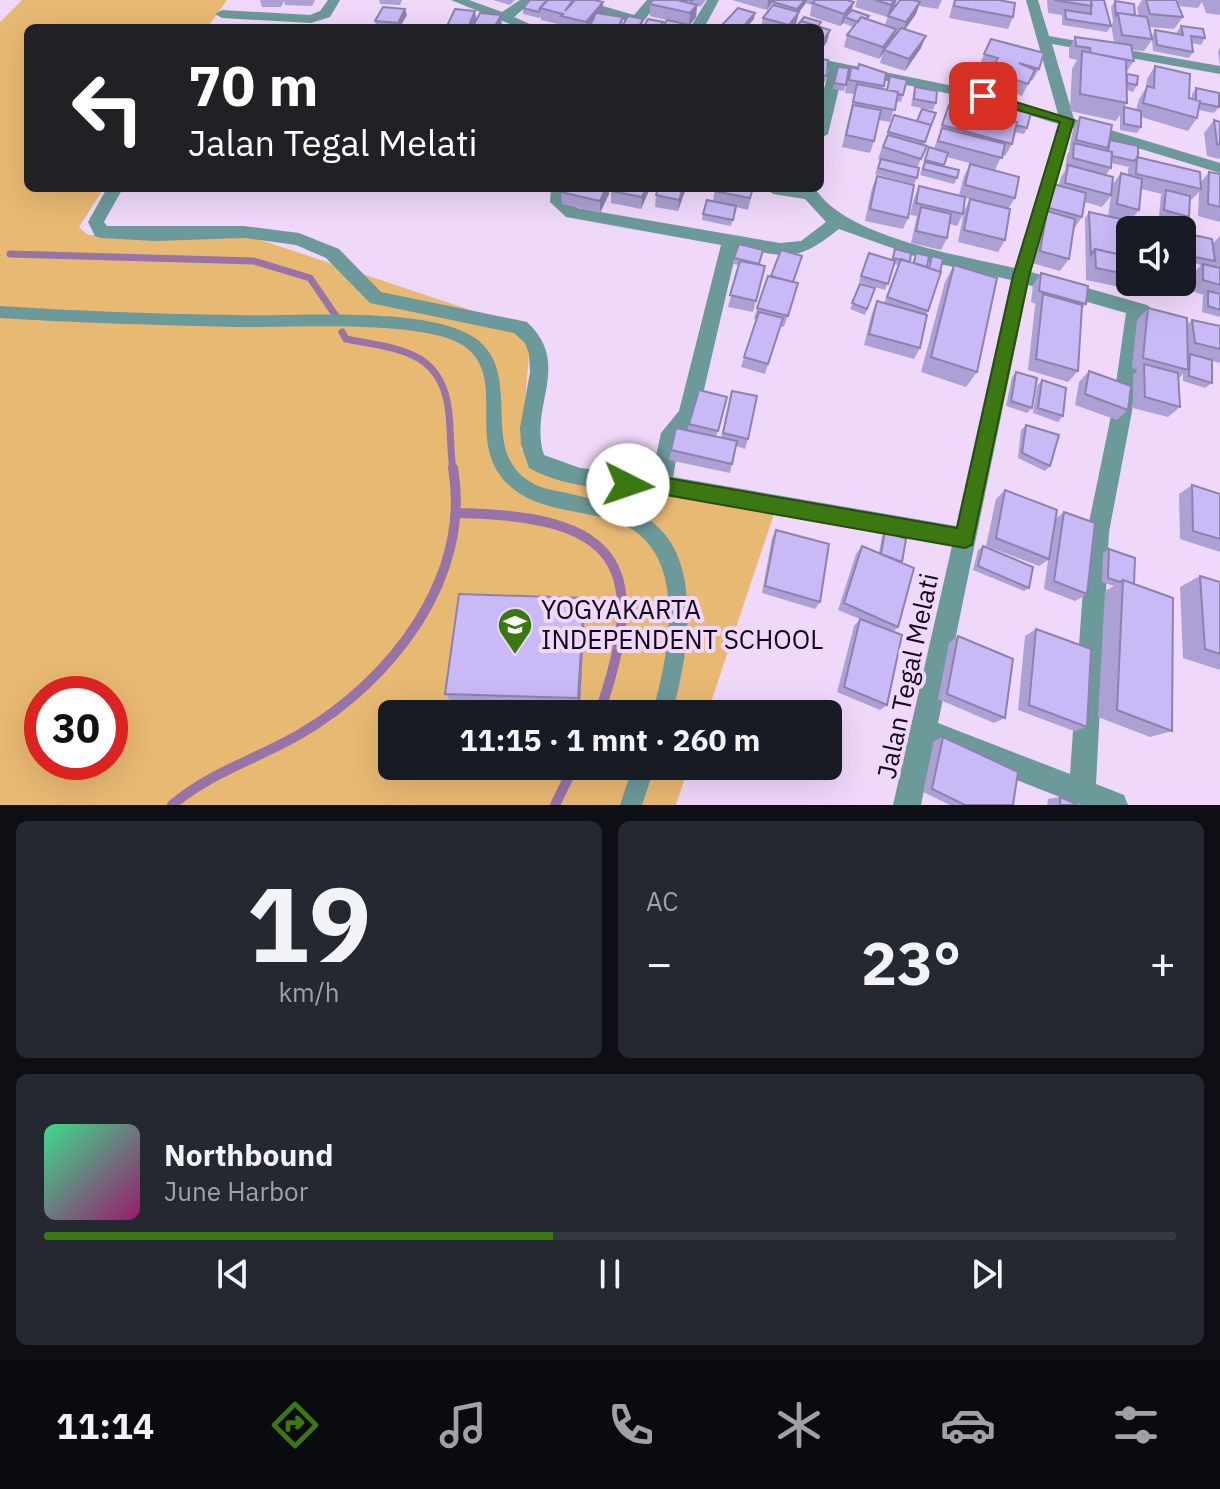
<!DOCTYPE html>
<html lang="id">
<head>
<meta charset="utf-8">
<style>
  :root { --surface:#171b24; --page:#242831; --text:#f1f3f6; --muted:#9ea1a6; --line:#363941; --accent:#3c7811 }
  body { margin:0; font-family:"IBM Plex Sans",sans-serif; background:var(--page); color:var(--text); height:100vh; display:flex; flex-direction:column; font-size:30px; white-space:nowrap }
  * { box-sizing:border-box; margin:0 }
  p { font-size:26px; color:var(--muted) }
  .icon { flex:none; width:44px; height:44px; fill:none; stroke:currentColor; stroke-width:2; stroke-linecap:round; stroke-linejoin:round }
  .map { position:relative; height:805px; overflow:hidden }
  .sheet { display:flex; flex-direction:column; gap:16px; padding:16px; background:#0d0f14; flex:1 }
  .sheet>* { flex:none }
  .guide { position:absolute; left:24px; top:24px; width:800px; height:168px; border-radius:12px; box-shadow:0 8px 32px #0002; background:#202124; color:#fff; overflow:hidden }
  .tools { position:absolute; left:1116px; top:216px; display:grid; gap:16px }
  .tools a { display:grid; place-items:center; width:80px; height:80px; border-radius:12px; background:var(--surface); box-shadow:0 8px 32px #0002; font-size:40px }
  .speed { position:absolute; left:24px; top:676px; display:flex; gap:16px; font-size:40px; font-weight:700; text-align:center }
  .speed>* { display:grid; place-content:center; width:104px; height:104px; border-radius:50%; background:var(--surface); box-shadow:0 8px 32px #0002; line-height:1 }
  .speed .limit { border:12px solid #d22; background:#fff; color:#111 }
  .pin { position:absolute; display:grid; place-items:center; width:68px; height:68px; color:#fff; margin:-34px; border-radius:16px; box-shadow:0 4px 12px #0006 }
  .me { position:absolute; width:88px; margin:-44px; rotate:94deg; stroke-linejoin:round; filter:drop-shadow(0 0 6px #0008) }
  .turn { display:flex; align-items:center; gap:28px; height:168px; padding:0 32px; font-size:36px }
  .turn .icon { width:104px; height:104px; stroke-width:2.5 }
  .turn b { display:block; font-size:56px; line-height:68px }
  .big { font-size:60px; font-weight:700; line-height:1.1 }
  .sheet .card { flex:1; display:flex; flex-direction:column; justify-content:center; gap:12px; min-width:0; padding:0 28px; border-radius:12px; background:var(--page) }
  .sheet .dial { align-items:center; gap:0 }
  .dial b { font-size:104px; line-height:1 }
  .song { display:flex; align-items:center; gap:24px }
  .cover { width:96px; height:96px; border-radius:12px; background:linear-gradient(135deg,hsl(150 70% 55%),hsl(320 70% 35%)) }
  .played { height:8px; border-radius:4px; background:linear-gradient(90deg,var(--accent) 45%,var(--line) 45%) }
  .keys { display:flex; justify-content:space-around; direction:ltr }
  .heat { display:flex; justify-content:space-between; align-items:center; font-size:44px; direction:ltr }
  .sheet .tiles { flex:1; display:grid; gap:16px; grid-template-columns:1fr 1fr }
  .card:last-child { grid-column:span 2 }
  .trip { position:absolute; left:378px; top:700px; width:464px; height:80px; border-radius:12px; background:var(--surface); box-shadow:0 8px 32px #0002; font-weight:700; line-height:80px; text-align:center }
  .tabs { display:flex; height:128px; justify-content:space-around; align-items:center; background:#090b0e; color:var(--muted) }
  .tabs .icon { width:56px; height:56px }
  .tabs .on { color:var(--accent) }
  .tabs b { font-size:36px; color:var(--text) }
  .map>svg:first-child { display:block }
</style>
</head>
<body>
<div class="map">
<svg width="1220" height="805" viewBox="0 0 1220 805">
  <rect width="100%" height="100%" fill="#f0d8fa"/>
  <path fill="#e8b973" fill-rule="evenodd" d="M22,0H227L207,28H28V188H104L79,227L88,235L249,236L521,327L530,343L521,450L575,472L776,508L707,714H392V766H689L676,805H0V22ZM42,694H110V762H42Z"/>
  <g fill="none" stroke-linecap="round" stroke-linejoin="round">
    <path stroke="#9873a8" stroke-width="7" d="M10,254L254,261L310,278L338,319
      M342,332L346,339C399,349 443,350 449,414C451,433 450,451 453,470"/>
    <path stroke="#9873a8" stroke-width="10" d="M458,513C617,516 652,562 599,714
      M172,805C211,772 257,759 300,734C391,681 472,578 453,468
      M555,805L574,766"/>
    <path fill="#6c9999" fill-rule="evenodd" d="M0,306C79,311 157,314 236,315C295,317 427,305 475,338C527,374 474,456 536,485C546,490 560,491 571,494C592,499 614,504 635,512C708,543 689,653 672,714H652C669,654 692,548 615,521C588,512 546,510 522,495C455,453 513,381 464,346C425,319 287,328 236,327C157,325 79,323 0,318Z
      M633,766H655L642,805H620Z"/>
    <path fill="#6c9999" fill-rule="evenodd" d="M328,0H340L330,17L311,23L222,18L215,14L222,10L310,15L320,11Z
      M451,0H469L502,12L520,0H534L514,17L539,28H520Z
      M562,0H582L634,15L647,0H660L642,23L637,24Z
      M707,0H719L704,28H690Z
      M1026,0H1038L1049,36L1220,66V74L1052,44L1074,119L1220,163V173L1072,128L1031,272L1147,305L1156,312L1154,317L1144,318L1132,411L1109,532L1096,784L1124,795L1128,805H1080L933,747L921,805H893L952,546C856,529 761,512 666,496C618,487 573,492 529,468L521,445L520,428L530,372L529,354L525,343L514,333L370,303L326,258L296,245L244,238L155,241L101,238L95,236L88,222L107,188H123L104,222L107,226H244L299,233L339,249L381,292L527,322C573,365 528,406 544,455L580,468L652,475L661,433L679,411L721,245L566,217L550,202L551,188H567L566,200L577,208L780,243L801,241L826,222L805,199L773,194L765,188H815C843,236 961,256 1015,268L1058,124L980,100L843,72L828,134L820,139V105L829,69L820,67V59L983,92L1058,114ZM839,229L931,262L1011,280L956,526L673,477L680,438L692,429L699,411L737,248C789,257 796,263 839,229ZM1028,285L1126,313L1112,411L1087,532L1070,774L938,723Z"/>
  </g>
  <path fill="#ada0d4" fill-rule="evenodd" d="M260,0H315L312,6L285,5L284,1L281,7H262Z
    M379,0H402L400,5L380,4Z
    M493,0H515L510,5Z
    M653,0H706L700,7L697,6L696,17L690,25L662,27L667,20L650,16V4Z
    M732,0H774L767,10Z
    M775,0H847L854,2L851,11L867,19L885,25L888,16L900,0H942L938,9L919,6L916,14L905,29L921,48L905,71L880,63L883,53L879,59L844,47L847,35L853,27L843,23L844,22L840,26L810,16L812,3L811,5L806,3L799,12L796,24L793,28H761L763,18L772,6Z
    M857,0H894L895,5L887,17L855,7Z
    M954,0H998L1013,17L1008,29L949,18Z
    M1047,0H1104L1111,26L1107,32L1062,25V15L1048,13Z
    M1142,0H1220V15L1206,13L1202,2L1198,8L1178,6L1183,17L1174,29L1149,27L1152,36L1155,30L1178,34L1177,32L1181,26L1205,38L1201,45L1192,43L1193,52L1189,58L1153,51L1152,40L1144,51L1132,50L1134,61L1127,71V74L1137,85L1133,92L1127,90V103L1124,107L1136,110L1139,99L1146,88L1147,79L1155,66L1189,98H1192V94L1196,88L1219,107L1214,113L1199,110L1197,118L1188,131L1141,117V127L1137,133L1120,130V115L1116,121L1070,111L1072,69L1077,60L1069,58V49L1075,37L1114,42L1111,25L1113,22L1111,7L1115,1L1135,15L1139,16L1137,8Z
    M603,2V14L623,17L622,25L643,19V25L641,28H562V25L541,20V16L540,18L523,14V8Z
    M407,15L400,28L376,27L375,21Z
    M991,39L1039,69L1032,81L1030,80L1022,96L985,84L991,70L979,66Z
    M1220,48V67L1218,51Z
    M820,59L827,76L825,82L820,81Z
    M859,64L884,86L883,89L903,95L901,102L896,101L890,122L878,120L874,141L870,153L842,147L854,94L845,93L847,80L851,67L857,69Z
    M838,67L849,68L844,91L833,89Z
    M915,87L936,103L933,110L911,106L913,94Z
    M970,96L985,114L989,115L994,103L1002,119H1005L1010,104L1027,128L1024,134L1015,132L1012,144L1005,156L1002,155L995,170L947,157L943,167L957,178L954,184L920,175L929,147L934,149L949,105L965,109Z
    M936,113L924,145L927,146L917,168V178L914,184L875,174L880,160L878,159L894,115L917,121Z
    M1080,117L1110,140L1138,157L1201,182L1209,172L1220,174V222L1198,216L1199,192L1190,201L1189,217L1184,223L1159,216L1161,196L1162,194L1141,189L1139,210L1130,221V282H1136L1130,289L1086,280L1085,218L1089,212L1108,216L1111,196L1102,207L1085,202L1082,217L1074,229L1069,259L1060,271L1032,263L1046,196L1053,184L1059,185L1061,177L1065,171L1067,155L1069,152L1073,129ZM1111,163L1129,167L1128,169V175L1121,173L1112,185L1106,175L1111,168Z
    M1214,120L1220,122V159L1207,156L1204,133Z
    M970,164L1015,198L1008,209L1005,240L998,252L958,242L964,211L970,199L965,198L963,214L957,226L950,224L947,238L941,250L911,243L917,216L910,215L914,198L919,186L959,195L964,176Z
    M877,176L908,218L903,229L865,221L872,188Z
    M563,188H609V194L600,213L562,204L561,192Z
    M650,188L641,209L611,203V191Z
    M686,188L678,211L655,207L656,195Z
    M715,188H753L748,210L736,207L731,226L702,220L703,214L713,201Z
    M1193,235L1213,243L1220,236V317L1202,312L1203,296L1204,295L1191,291L1192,275L1201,265L1190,262L1188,241Z
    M739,244L759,265L765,266L753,312L728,307L739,265L733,264Z
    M895,249L910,262L912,263L916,253L928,268L932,256L928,311L926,315L920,348L914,359L864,345L872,313L877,301L884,303L898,265L894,264L885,290L859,282L866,259L891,260Z
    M954,265L977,372L966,387L921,372L945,282Z
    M1041,273L1086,304L1081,310L1078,371L1068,382L1028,370L1035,306L1036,304L1031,302L1033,285Z
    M793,282L798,283L784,327L780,326L765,374L741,367L756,319H754L757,308Z
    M860,284L875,288L865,315L850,309Z
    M1148,308L1187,325L1192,320L1220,326V363L1212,361V383L1205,388L1183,381V374L1179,378L1180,407L1168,417L1133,408V375L1138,370L1132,368L1137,320Z
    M1089,371L1128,410L1117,420L1075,405L1079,382Z
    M1016,372L1032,408L1027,413L1006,406L1012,377Z
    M1042,380L1063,416L1058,422L1033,413L1037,386Z
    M732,391L748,439L745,449L736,446L730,473L669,460L671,450L687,431L689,424L727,397L716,437L721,438Z
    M1026,425L1050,466L1045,471L1018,458L1021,430Z
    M1192,485L1220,494V552L1180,539L1179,494Z
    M1005,490L1055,519L1064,512L1087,594L1075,601L1044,589L1048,560L1039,566L986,546L996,499Z
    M776,530L820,602L815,609L762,593L772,538Z
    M885,531L902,562L898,627L893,632L887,705L880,710L837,692L854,626L860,619L838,610L856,554L862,546L879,553L882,536Z
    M983,546L1029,588L1024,591L973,570L978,550Z
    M1109,549L1134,584L1172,731L1150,737L1098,717L1105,591L1114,586L1102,582L1103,553Z
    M1200,576L1220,582V670L1183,658L1180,587Z
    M584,598L585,608L580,705L451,701L445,694Z
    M1036,629L1087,727L1074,731L1018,710L1025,636Z
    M958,636L1005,718L994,723L938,699L949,643Z
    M943,737L1013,805H950L923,792L934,741Z
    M1060,797L1078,805H1047L1048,799Z"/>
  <path fill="#8d82ad" d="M768,0H774L767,10Z
    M805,0H807L806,3L799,12L796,24L793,28H789L796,16L797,9Z
    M894,0H897L895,5L887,17L891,5Z
    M603,2V14L592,28H586V22Z
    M854,2L850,14L845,17L844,22L840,26L844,14Z
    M920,2L916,14L902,34L906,22Z
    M697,5L696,17L689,26L690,13Z
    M405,9L407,15L399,28L398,23Z
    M475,11L477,23L475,28H468Z
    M755,13L754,19L746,28H742Z
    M501,15L502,28H494Z
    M896,29L892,41L879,59L883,47Z
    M830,30L827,42L820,52L822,42Z
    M926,36L921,48L905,71L909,59Z
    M606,188H609V194L600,213V201Z
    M646,188H650L641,209L642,197Z
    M683,188H686L678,211L679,200Z
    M584,598L585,608L580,705L578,698Z"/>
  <path fill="#c9baf7" stroke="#8d82ad" stroke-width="2" d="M530,0H547L540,8L539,12L523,8Z
    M548,0H573L565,11L575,0H594L603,2L586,22L561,16L563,14L540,8Z
    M653,0H677L697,5L690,13L650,4Z
    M677,0H693L690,3Z
    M775,0H805L797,9L773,2Z
    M816,0H847L854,2L844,14L812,3Z
    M875,0H894L891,5Z
    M900,0H913L920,2L906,22L888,16Z
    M955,0H998L1015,3L1013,17L954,6Z
    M1054,0H1091L1092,6Z
    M1091,0H1104L1111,26L1066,19L1065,10L1091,14Z
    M1146,0H1176L1183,17L1150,14Z
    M1115,1L1134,4L1135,15L1118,13L1116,16Z
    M773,5L799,12L789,25L763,18Z
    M383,7L405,9L398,23L375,21Z
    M738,8L755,13L742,28H735L723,24Z
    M455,9L475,11L468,28H446Z
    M852,10L869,16L866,19L861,17L858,22L845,17Z
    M480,13L501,15L494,28H472Z
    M596,13L623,17L618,28H589Z
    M1118,13L1147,17L1152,39L1122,35Z
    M628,16L643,19L638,28H621Z
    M804,17L821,22L818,26L801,21Z
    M861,17L896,29L883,47L847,35Z
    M648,19L663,22L659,28H643Z
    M667,20L690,25L688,28H662Z
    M801,21L830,30L822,42L820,41V28H795Z
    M698,25L713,28H696Z
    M506,26L525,28H505Z
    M1181,26L1203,29L1205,38L1191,36L1193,52L1157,45L1155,30L1183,35Z
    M901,28L926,36L909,59L884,50Z
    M1075,37L1131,45L1134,61L1091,53L1090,48L1076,46Z
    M991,39L1044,53L1039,69L1019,63L1035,70L1028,84L991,71L998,58L984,54Z
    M1082,51L1126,60L1127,103L1080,94Z
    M820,59L828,60L827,76L820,75Z
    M859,64L886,73L884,86L849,80L851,67L858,69Z
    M1155,66L1190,74L1189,98L1200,101L1197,118L1143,103L1147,86L1154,88Z
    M838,67L849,68L846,85L834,83Z
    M1127,74L1138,76L1137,85L1127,83Z
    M890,76L907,80L903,95L898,94V92L887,90Z
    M857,84L898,92L895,110L853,102Z
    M915,87L937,91L936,103L914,99Z
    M1196,88L1219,93V107L1200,103V101L1196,100Z
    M970,96L988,100L985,114L966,110Z
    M994,103L1005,106L1002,119L990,116Z
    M1010,104L1032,109L1027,128L1016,125L1017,122L1006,120Z
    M853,105L881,110L874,141L846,135Z
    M949,105L1017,122L1012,144L942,125Z
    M1124,107L1141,111V127L1124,124Z
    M922,109L936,113L930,128L931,125L917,121Z
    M894,115L931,125L925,142L888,132Z
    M1080,117L1112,125L1108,148L1076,140Z
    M1214,120L1220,122V145L1217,144Z
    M942,128L1005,144L1002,158L938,141Z
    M888,135L927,146L921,159L883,147Z
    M1110,140L1138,146V157L1134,161L1112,156V152L1108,151Z
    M1074,143L1112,152L1111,168L1073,158Z
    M929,147L948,153L944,165L925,160Z
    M1137,157L1200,172L1201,189L1136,174Z
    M881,159L919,168L917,178L878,168Z
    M925,162L959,170L957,178L923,169Z
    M970,164L1019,177L1015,198L965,185Z
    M1068,165L1113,177L1111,195L1065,183Z
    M1209,172L1220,174V207L1208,204Z
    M1121,173L1142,179L1139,210L1117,204Z
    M877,176L914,185L908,218L870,209Z
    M1053,184L1086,193L1082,217L1049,208Z
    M919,186L965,197L963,214L916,203Z
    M563,188H606L600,201L561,192Z
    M612,188H646L642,197L611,191Z
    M658,188H683L679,200L656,195Z
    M715,188H753L750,198L714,191Z
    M1166,190L1190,196L1189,217L1164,210Z
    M970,199L1010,209L1005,240L964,230Z
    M707,200L736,206L733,220L703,214Z
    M921,207L951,214L947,238L916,231Z
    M1047,211L1075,219L1069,259L1040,251Z
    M1089,212L1130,221V257L1095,249L1091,255Z
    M1193,235L1212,239L1215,261L1195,257Z
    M739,244L763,250L759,264L734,258Z
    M895,249L911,253L910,262L893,258Z
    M1095,249L1130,257V275L1096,268Z
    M781,250L802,256L793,282L771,276Z
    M869,253L895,261L888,284L861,276Z
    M916,253L929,256L927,267L914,263Z
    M932,256L943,259L940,272L929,268Z
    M901,259L941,272L928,311L887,297Z
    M740,261L765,266L756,301L730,295Z
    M1203,264L1220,268V285L1203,280Z
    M954,265L997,278L977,372L931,357Z
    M1041,273L1088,286L1086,304L1039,291Z
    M768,276L798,283L788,316L757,308Z
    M860,284L875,288L867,309L852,303Z
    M1208,291L1220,294V310L1208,306Z
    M1043,294L1082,305L1078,371L1036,359Z
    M877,301L927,315L920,348L869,334Z
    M1148,308L1187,318L1188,370L1143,358Z
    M759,312L783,318L768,364L744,357Z
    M1192,320L1220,326V349L1195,343Z
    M1190,354L1212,360V383L1189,376Z
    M1144,364L1178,373L1180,407L1145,397Z
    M1089,371L1131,386L1128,410L1085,394Z
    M1016,372L1037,378L1032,408L1011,401Z
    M1042,380L1066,388L1063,416L1038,408Z
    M699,390L727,397L718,431L689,424Z
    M732,391L757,396L748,439L723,433Z
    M1026,425L1059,435L1050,466L1022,453Z
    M676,428L737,441L732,464L671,450Z
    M1192,485L1220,494V539L1193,531Z
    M1005,490L1057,510L1049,559L996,538Z
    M1064,512L1095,523L1087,594L1054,581Z
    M776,530L829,544L820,602L765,586Z
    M885,531L906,539L902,562L881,554Z
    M862,546L914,568L898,627L844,603Z
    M983,546L1033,567L1029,588L978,566Z
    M1109,549L1135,558L1134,584L1123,580L1120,582L1108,578Z
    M1200,576L1220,582V654L1205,649Z
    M1123,580L1173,598L1172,731L1117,710Z
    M459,594L584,598L578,698L445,694Z
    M860,619L902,635L887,705L844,687Z
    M1036,629L1091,649L1087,727L1029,705Z
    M958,636L1013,659L1005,718L947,694Z
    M943,737L1018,772L1013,805H965L932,789Z
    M1060,797L1078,805H1060Z"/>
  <path fill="#3c7811" stroke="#274e0b" stroke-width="2" d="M983,92L1074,120L1029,276L972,545L965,548L661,494L621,491L618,485L621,478L661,477L957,528L1013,276L1060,122L978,99L976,96Z"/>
  <defs>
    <symbol id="school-pin" viewBox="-11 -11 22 30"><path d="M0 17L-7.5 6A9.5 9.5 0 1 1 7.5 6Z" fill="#3c7811" stroke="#f0d8fa"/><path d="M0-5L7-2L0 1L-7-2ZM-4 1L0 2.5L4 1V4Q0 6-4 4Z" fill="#fff"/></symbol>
  </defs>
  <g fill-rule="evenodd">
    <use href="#school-pin" x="495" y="605" width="40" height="54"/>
  </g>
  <g text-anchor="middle" stroke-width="8" stroke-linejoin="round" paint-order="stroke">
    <g font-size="26" fill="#130619" stroke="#f0d8fa" text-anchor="start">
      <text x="541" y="619">YOGYAKARTA<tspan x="541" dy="30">INDEPENDENT SCHOOL</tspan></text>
    </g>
    <g font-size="26" fill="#130619" stroke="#f0d8fa">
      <text transform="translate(908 676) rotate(-78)" y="9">Jalan Tegal Melati</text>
    </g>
  </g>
</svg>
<div class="tools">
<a><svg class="icon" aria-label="sound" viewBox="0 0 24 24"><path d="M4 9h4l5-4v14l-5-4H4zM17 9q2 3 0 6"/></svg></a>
</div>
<div class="speed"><div class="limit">30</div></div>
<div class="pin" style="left:983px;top:96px;background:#d93025"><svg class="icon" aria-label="arrive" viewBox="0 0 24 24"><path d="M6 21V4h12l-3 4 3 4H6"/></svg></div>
<svg class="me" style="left:628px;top:485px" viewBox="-20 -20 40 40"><circle r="19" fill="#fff"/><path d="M0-13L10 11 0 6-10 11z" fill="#3c7811"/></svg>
<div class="trip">11:15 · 1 mnt · 260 m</div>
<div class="guide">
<div class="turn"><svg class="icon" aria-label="left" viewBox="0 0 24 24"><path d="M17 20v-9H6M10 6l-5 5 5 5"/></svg><div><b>70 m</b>Jalan Tegal Melati</div></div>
</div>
</div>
<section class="sheet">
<div class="tiles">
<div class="card dial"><b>19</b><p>km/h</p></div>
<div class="card"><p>AC</p>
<div class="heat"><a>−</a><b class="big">23°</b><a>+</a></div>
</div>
<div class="card">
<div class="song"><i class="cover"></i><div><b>Northbound</b><p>June Harbor</p></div></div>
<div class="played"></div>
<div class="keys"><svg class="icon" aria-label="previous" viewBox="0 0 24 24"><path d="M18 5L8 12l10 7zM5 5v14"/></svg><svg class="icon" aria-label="pause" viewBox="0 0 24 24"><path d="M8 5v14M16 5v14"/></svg><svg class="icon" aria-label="next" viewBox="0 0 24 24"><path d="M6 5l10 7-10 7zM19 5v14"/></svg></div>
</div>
</div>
</section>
<nav class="tabs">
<b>11:14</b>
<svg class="icon on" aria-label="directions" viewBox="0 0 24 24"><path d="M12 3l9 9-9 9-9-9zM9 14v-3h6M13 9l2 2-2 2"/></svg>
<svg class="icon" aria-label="music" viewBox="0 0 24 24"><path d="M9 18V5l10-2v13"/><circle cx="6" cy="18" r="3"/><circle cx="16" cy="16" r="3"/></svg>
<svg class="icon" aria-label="phone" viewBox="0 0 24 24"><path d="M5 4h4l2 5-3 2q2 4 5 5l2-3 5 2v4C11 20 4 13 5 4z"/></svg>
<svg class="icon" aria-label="climate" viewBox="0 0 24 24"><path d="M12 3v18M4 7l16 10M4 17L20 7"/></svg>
<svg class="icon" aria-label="car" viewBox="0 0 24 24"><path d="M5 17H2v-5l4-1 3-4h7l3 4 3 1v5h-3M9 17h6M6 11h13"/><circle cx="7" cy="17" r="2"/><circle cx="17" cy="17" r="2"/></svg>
<svg class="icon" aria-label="filters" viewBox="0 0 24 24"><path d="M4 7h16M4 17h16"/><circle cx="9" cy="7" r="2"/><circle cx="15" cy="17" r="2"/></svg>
</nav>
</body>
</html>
